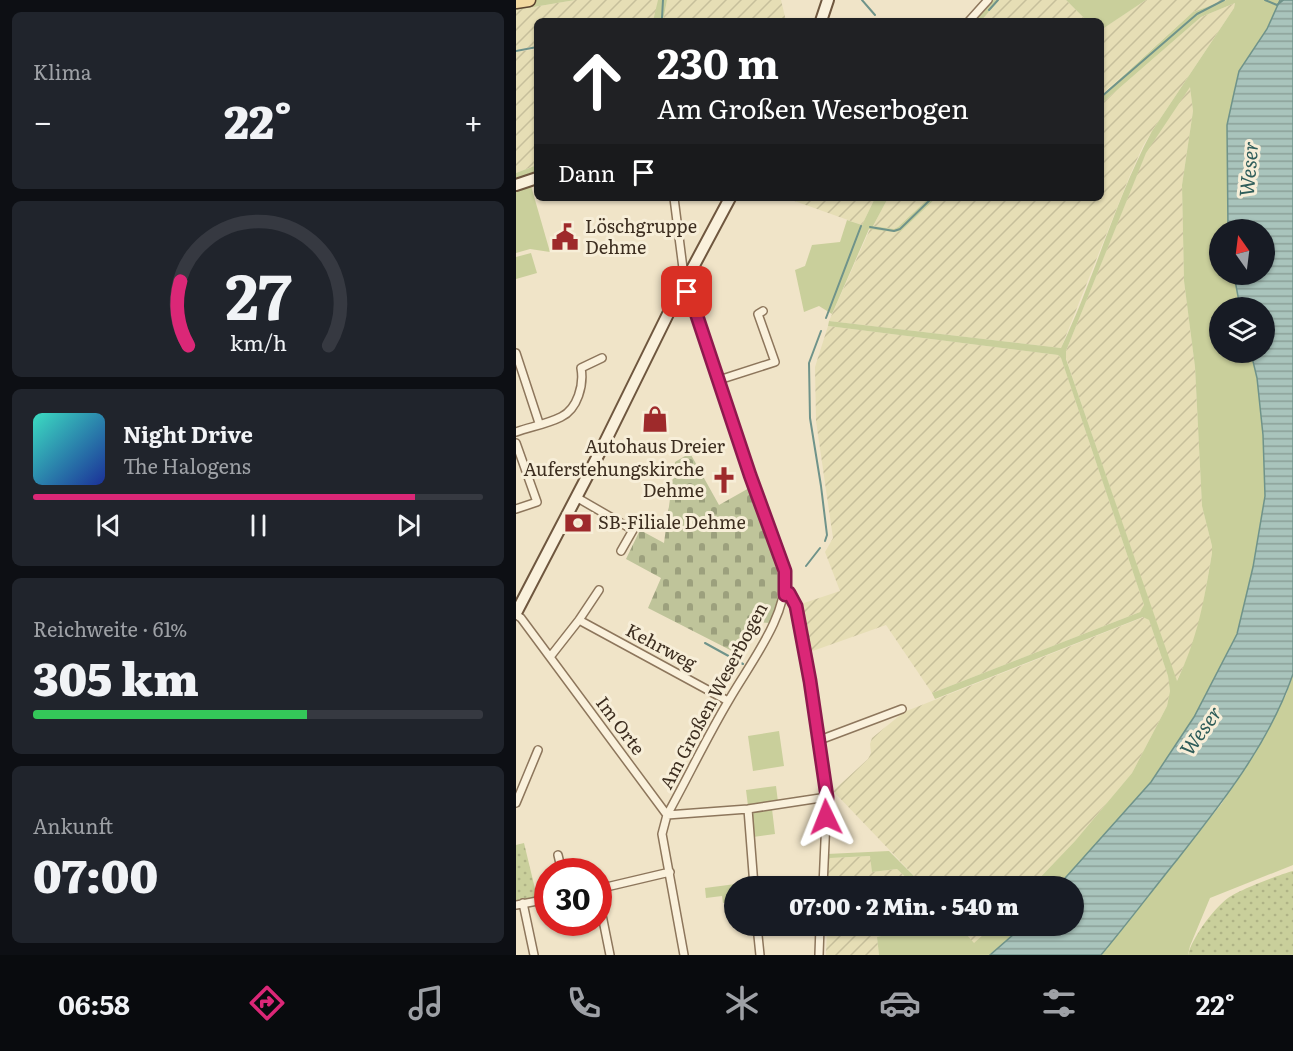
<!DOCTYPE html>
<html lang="de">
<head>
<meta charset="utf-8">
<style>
  :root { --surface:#171b24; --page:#20242c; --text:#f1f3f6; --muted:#9ea1a6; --line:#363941; --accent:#db2777 }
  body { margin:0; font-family:Literata,serif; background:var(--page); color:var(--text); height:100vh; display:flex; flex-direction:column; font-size:22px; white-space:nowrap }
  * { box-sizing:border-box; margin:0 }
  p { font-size:20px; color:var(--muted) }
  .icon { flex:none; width:33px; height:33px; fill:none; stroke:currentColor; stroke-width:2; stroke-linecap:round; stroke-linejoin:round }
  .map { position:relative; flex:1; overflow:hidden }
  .sheet { display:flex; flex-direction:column; gap:12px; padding:12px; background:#0d0f14; width:516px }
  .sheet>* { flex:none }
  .top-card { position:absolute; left:18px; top:18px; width:570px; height:183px; border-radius:9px; box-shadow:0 2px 4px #0004; background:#202124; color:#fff; overflow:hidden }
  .needle { width:39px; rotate:346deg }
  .buttons { position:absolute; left:693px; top:219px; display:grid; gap:12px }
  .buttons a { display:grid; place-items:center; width:66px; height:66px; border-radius:50%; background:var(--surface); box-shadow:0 2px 4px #0004; font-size:30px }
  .speed { position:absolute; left:18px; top:858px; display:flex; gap:12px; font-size:30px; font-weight:700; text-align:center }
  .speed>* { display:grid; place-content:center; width:78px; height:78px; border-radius:50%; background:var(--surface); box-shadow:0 2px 4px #0004; line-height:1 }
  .speed .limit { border:9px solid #d22; background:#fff; color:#111 }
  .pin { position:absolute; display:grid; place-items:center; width:51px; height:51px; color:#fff; margin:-26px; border-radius:12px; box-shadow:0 3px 9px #0006 }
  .me { position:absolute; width:66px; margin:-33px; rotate:358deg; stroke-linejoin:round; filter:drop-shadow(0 0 4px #0008) }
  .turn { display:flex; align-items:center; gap:21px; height:126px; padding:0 24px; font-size:27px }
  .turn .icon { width:78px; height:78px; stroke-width:2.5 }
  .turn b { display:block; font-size:42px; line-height:51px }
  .then { display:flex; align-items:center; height:57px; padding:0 24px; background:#0003; gap:12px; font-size:22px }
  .big { font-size:45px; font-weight:800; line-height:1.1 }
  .sheet .card { flex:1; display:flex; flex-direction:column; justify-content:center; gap:9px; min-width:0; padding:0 21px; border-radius:9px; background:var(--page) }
  .sheet .dial { align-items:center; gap:0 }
  .dial svg { height:156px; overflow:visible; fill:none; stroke:var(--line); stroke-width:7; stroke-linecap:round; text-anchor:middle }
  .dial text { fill:var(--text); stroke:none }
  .song { display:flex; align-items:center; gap:18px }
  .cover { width:72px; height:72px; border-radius:9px; background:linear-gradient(135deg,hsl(170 70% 55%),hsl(230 70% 35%)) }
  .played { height:6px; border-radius:3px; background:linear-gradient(90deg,var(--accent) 85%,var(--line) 85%) }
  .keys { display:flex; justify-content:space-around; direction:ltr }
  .heat { display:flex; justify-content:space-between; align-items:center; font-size:33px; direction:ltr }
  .charge { height:9px; border-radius:4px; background:linear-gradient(90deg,#34c759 61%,var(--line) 0) }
  .trip { position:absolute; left:208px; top:876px; width:360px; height:60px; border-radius:30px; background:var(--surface); box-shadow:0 2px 4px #0004; font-weight:800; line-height:60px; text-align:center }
  .tab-bar { display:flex; height:96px; justify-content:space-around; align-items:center; background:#090b0e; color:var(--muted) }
  .tab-bar .icon { width:42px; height:42px }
  .tab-bar .on { color:var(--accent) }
  .tab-bar b { font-size:27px; color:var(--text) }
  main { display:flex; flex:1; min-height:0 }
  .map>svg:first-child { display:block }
</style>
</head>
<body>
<main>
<section class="sheet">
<div class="card"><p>Klima</p>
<div class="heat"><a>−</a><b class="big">22°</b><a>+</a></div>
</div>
<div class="card dial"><svg viewBox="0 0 100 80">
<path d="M14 69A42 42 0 1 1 86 69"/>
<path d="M14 69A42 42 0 0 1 10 36" stroke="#db2777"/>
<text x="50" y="56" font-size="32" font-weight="700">27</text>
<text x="50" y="72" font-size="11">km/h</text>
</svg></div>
<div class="card">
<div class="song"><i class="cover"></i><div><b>Night Drive</b><p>The Halogens</p></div></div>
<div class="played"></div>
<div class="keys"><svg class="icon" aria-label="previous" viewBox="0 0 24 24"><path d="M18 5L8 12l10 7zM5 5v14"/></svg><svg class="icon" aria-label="pause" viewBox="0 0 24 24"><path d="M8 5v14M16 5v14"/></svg><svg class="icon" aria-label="next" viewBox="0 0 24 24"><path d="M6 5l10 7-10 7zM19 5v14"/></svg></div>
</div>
<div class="card"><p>Reichweite · 61%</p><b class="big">305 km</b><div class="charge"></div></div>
<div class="card"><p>Ankunft</p><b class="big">07:00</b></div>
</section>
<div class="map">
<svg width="777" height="955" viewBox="0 0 777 955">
  <defs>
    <pattern id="farmland-furrows" width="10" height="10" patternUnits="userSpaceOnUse" patternTransform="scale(1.5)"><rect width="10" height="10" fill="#e6deb5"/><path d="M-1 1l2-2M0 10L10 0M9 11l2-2" fill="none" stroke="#c6bf9b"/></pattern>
    <pattern id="cemetery-stones" width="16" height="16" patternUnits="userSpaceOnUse" patternTransform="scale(1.5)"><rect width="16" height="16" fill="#bfc49a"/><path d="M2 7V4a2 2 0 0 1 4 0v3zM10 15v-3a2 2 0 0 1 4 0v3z" fill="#9ca07d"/></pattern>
    <pattern id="park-dots" width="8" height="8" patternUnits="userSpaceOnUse" patternTransform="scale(1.5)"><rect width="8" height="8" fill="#c9cf9b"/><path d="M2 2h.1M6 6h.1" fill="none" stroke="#aeb285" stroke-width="1.8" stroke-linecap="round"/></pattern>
    <pattern id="water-rules" width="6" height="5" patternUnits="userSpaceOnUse" patternTransform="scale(1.5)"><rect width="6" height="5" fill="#a9c4bc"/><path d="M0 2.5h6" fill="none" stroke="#8ba098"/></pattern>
  </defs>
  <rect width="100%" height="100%" fill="#f0e4c8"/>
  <path fill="url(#farmland-furrows)" d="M59,0H142V6L137,21H21V46L0,50V10Z
    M151,0H265L270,21H147Z
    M483,0H550L571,21H465Z
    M630,0H710L677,12L585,95V30Z
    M719,3L718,8L636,131L627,146L614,175L545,348L313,321L354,229L378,232L385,231L420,198H585V104L685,17Z
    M21,49V165L0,173V52Z
    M674,86L677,111L666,185L668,281L679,367L686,506L696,546V553L684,622L672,657L660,682L550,358V351L630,152Z
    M270,198H359L346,225Z
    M372,198H413L382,227L378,229L357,226Z
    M312,326L542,355L545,358L628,605L627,609L624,612L416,693L370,625L291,653L282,605L324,591L309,552L317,538L300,421L299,367Z
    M628,617L633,620L652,676L654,691L651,706L616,773L559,841L516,886H408L317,791L352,759L355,753L354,744L356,738L388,712Z
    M355,856L356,872L381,869L399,886H311L312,860L314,858Z
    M311,926H403L361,937L363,955H310Z
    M443,926H477L458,944Z"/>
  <path fill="#c9cf9b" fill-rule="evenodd" d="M0,0H59L0,10Z
    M142,0H151L147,21H137Z
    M476,0H483L465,21H458Z
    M550,0H630L585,30V21H571Z
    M710,0H764L751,29L723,71L718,93L711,125L712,229L704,230V274L718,275L724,307L704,308V352L735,353L741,378L747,435L749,496L737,567L721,634L678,717L635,782L542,886H516L559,841L616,773L651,706L654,691L652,676L633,620L627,617L419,699L416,693L624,612L628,605L545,358L542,355L312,326L313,321L545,348C579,277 599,200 636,131L718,8L719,3L685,17L585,104V96L677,12ZM674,87L677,111L666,185L668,281L679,367L686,506L696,546V553C688,601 682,637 661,681L550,359V351L630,153Z
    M21,165V176L13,179L34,252L14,249L0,253V173Z
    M359,198H372L357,226L378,229L382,227L413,198H420L385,231L378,232L353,229L316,314L303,306L288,312L279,270L289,266L296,245L324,242L331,220L346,225Z
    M15,253L21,273L0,279V257Z
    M777,674V865L694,898L674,946L672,955H585L706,803L770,695Z
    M263,731L268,766L237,771L232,736Z
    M260,786L262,802L232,806L230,790Z
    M256,809L259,834L237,837L235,815L238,811Z
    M373,851L408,886H399L381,869L356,872L354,856L314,858L312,861L311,886V854Z
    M235,882L236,886H219V901L207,903L206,896L190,898L189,888Z
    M403,926H443L458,943L477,926H507L474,955H363L361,937Z"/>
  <path fill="url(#cemetery-stones)" d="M174,453L203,505L235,487L266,577V593L255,623L239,622L222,654L132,608L145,578L110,559L124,530L148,543L159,462Z"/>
  <path fill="url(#park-dots)" d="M8,843L21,897L0,902V845Z
    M777,871V955H672C676,938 697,909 712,898C723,890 762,875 777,871Z"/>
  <path fill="url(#water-rules)" stroke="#6f938a" stroke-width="1.5" d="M764,0H777V674C753,744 705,804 660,861C635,892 611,924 585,955H474L507,926H558V886H542L635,782L678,717L721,634L737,567L749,496L747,435L741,378L735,353L748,352V308L724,307L718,275L748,274V230L712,229L711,125L718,93L723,71L751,29Z"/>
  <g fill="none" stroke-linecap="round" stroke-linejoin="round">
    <path stroke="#6f938a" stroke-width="2" d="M346,0L359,15
      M749,0L761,5L767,0
      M473,10L482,0
      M144,21L146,18L147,0
      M0,51L21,47
      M585,97L681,14L708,0
      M354,227L378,231L384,229L416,198
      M310,318L345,226
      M305,331L293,363L294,418L305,486L311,535L309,541
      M290,566L304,548
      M189,643L227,664"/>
    <defs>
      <path id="street" d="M453,21L472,0
        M158,198L169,284L179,310L234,475L269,571C273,615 234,663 213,700C191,737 172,777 151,815L146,834L168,955
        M0,353L23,423
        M204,382L206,379L259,362L242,314L247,311
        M0,432C14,427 31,424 45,417C62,409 68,384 65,368L86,358
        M0,443L21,502L0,509
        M60,497L117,530L105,551
        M269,595L273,593L280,606L311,797L307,886
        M0,615L5,618L151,815L232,809L311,797
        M63,620L212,701
        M34,657L63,620L83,590
        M301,741L386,709
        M0,803L22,750
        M232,809L238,886
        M42,855L46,872
        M82,889L154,872
        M82,895L94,955
        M7,903L18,955
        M0,905L32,899
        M241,926L244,955
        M303,955L304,926"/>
      <path id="secondary" d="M305,21L312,0
        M0,185L21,178
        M0,613L88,444L152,314L214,198"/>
      <path id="primary" d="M0,2L13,0"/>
    </defs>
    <use href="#street" stroke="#8d765c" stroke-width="10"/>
    <use href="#secondary" stroke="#6f573f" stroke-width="14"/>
    <use href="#primary" stroke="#5b4430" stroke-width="15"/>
    <use href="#street" stroke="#faf1dc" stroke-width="7"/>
    <use href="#secondary" stroke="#faf1dc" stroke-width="10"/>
    <use href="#primary" stroke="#f3d9a0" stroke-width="12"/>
  </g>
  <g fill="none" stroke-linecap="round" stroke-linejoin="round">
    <defs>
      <path id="route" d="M171,292L179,310L234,475L269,571V595L273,593L280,606L294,681L311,797L310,817"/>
    </defs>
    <use href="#route" stroke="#8e194d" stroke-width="15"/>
    <use href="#route" stroke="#db2777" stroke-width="10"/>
  </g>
  <defs>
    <symbol id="civic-bare" viewBox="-9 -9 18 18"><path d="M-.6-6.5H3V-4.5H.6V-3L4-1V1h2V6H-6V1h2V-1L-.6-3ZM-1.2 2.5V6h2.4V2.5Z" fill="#9e2a2b" stroke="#f7eed8" stroke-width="2.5" paint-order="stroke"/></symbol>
    <symbol id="shop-bare" viewBox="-9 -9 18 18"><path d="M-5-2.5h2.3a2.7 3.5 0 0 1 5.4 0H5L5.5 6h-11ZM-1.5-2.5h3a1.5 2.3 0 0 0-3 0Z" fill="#9e2a2b" stroke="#f7eed8" stroke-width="2.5" paint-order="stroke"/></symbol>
    <symbol id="church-bare" viewBox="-9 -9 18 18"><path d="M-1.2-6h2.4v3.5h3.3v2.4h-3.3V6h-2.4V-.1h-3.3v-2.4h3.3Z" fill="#9e2a2b" stroke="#f7eed8" stroke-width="2.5" paint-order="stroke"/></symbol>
    <symbol id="bank-bare" viewBox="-9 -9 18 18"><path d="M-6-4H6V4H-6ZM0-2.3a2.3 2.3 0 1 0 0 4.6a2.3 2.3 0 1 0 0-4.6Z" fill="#9e2a2b" stroke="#f7eed8" stroke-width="2.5" paint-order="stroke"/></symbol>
  </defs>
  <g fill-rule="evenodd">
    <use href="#civic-bare" x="30" y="218" width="38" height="38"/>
    <use href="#shop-bare" x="120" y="400" width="38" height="38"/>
    <use href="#church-bare" x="189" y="461" width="38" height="38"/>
    <use href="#bank-bare" x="43" y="504" width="38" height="38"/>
  </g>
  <g text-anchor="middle" stroke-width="6" stroke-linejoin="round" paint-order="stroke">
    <g font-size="18" fill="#3d2e20" stroke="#f7eed8" text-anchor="start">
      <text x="69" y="233">Löschgruppe<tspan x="69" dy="21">Dehme</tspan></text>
      <text x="139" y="453" text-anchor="middle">Autohaus Dreier</text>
      <text x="188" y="476" text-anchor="end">Auferstehungskirche<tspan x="188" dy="21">Dehme</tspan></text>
      <text x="82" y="529">SB-Filiale Dehme</text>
    </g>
    <g font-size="18" fill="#3d2e20" stroke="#f7eed8">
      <text transform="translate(145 647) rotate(28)" y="6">Kehrweg</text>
      <text transform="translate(198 696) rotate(-62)" y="6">Am Großen Weserbogen</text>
      <text transform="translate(104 726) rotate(53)" y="6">Im Orte</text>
    </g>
    <g font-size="20" font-style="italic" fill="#2f5d5a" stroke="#f7eed8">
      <text transform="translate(733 169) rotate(-85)" y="7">Weser</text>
      <text transform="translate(685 731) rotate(-54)" y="7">Weser</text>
    </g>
  </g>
</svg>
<div class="buttons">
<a><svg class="needle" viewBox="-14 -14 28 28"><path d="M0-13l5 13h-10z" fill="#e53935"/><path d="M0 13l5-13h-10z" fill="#9ea1a6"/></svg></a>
<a><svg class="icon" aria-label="layers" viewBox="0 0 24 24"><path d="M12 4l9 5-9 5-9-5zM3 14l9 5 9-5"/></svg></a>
</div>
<div class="speed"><div class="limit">30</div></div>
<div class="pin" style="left:171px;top:292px;background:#d93025"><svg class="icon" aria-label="arrive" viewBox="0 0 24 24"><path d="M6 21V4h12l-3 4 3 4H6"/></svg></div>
<svg class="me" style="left:310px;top:817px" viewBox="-20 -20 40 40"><path d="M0-17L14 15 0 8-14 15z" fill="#db2777" stroke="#fff" stroke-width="4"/></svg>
<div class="trip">07:00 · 2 Min. · 540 m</div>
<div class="top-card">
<div class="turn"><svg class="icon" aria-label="ahead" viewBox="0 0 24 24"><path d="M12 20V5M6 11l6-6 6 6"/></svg><div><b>230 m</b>Am Großen Weserbogen</div></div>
<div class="then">Dann<svg class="icon" aria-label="arrive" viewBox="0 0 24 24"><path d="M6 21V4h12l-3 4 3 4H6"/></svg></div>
</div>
</div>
</main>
<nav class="tab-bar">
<b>06:58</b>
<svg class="icon on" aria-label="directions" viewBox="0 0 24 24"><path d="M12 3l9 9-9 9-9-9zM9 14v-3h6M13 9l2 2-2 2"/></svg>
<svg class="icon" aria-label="music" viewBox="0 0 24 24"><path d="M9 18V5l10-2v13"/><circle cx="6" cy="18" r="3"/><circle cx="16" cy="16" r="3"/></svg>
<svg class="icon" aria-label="phone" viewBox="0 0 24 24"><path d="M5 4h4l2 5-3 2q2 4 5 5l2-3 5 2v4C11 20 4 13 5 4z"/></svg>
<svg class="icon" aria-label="climate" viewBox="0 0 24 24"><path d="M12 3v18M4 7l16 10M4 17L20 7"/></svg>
<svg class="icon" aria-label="car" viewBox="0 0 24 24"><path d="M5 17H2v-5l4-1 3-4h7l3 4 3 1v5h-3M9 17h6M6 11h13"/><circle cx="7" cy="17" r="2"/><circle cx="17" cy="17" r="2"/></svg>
<svg class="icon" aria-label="filters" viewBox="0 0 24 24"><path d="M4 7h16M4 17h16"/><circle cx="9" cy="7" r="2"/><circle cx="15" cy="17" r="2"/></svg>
<b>22°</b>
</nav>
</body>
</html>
